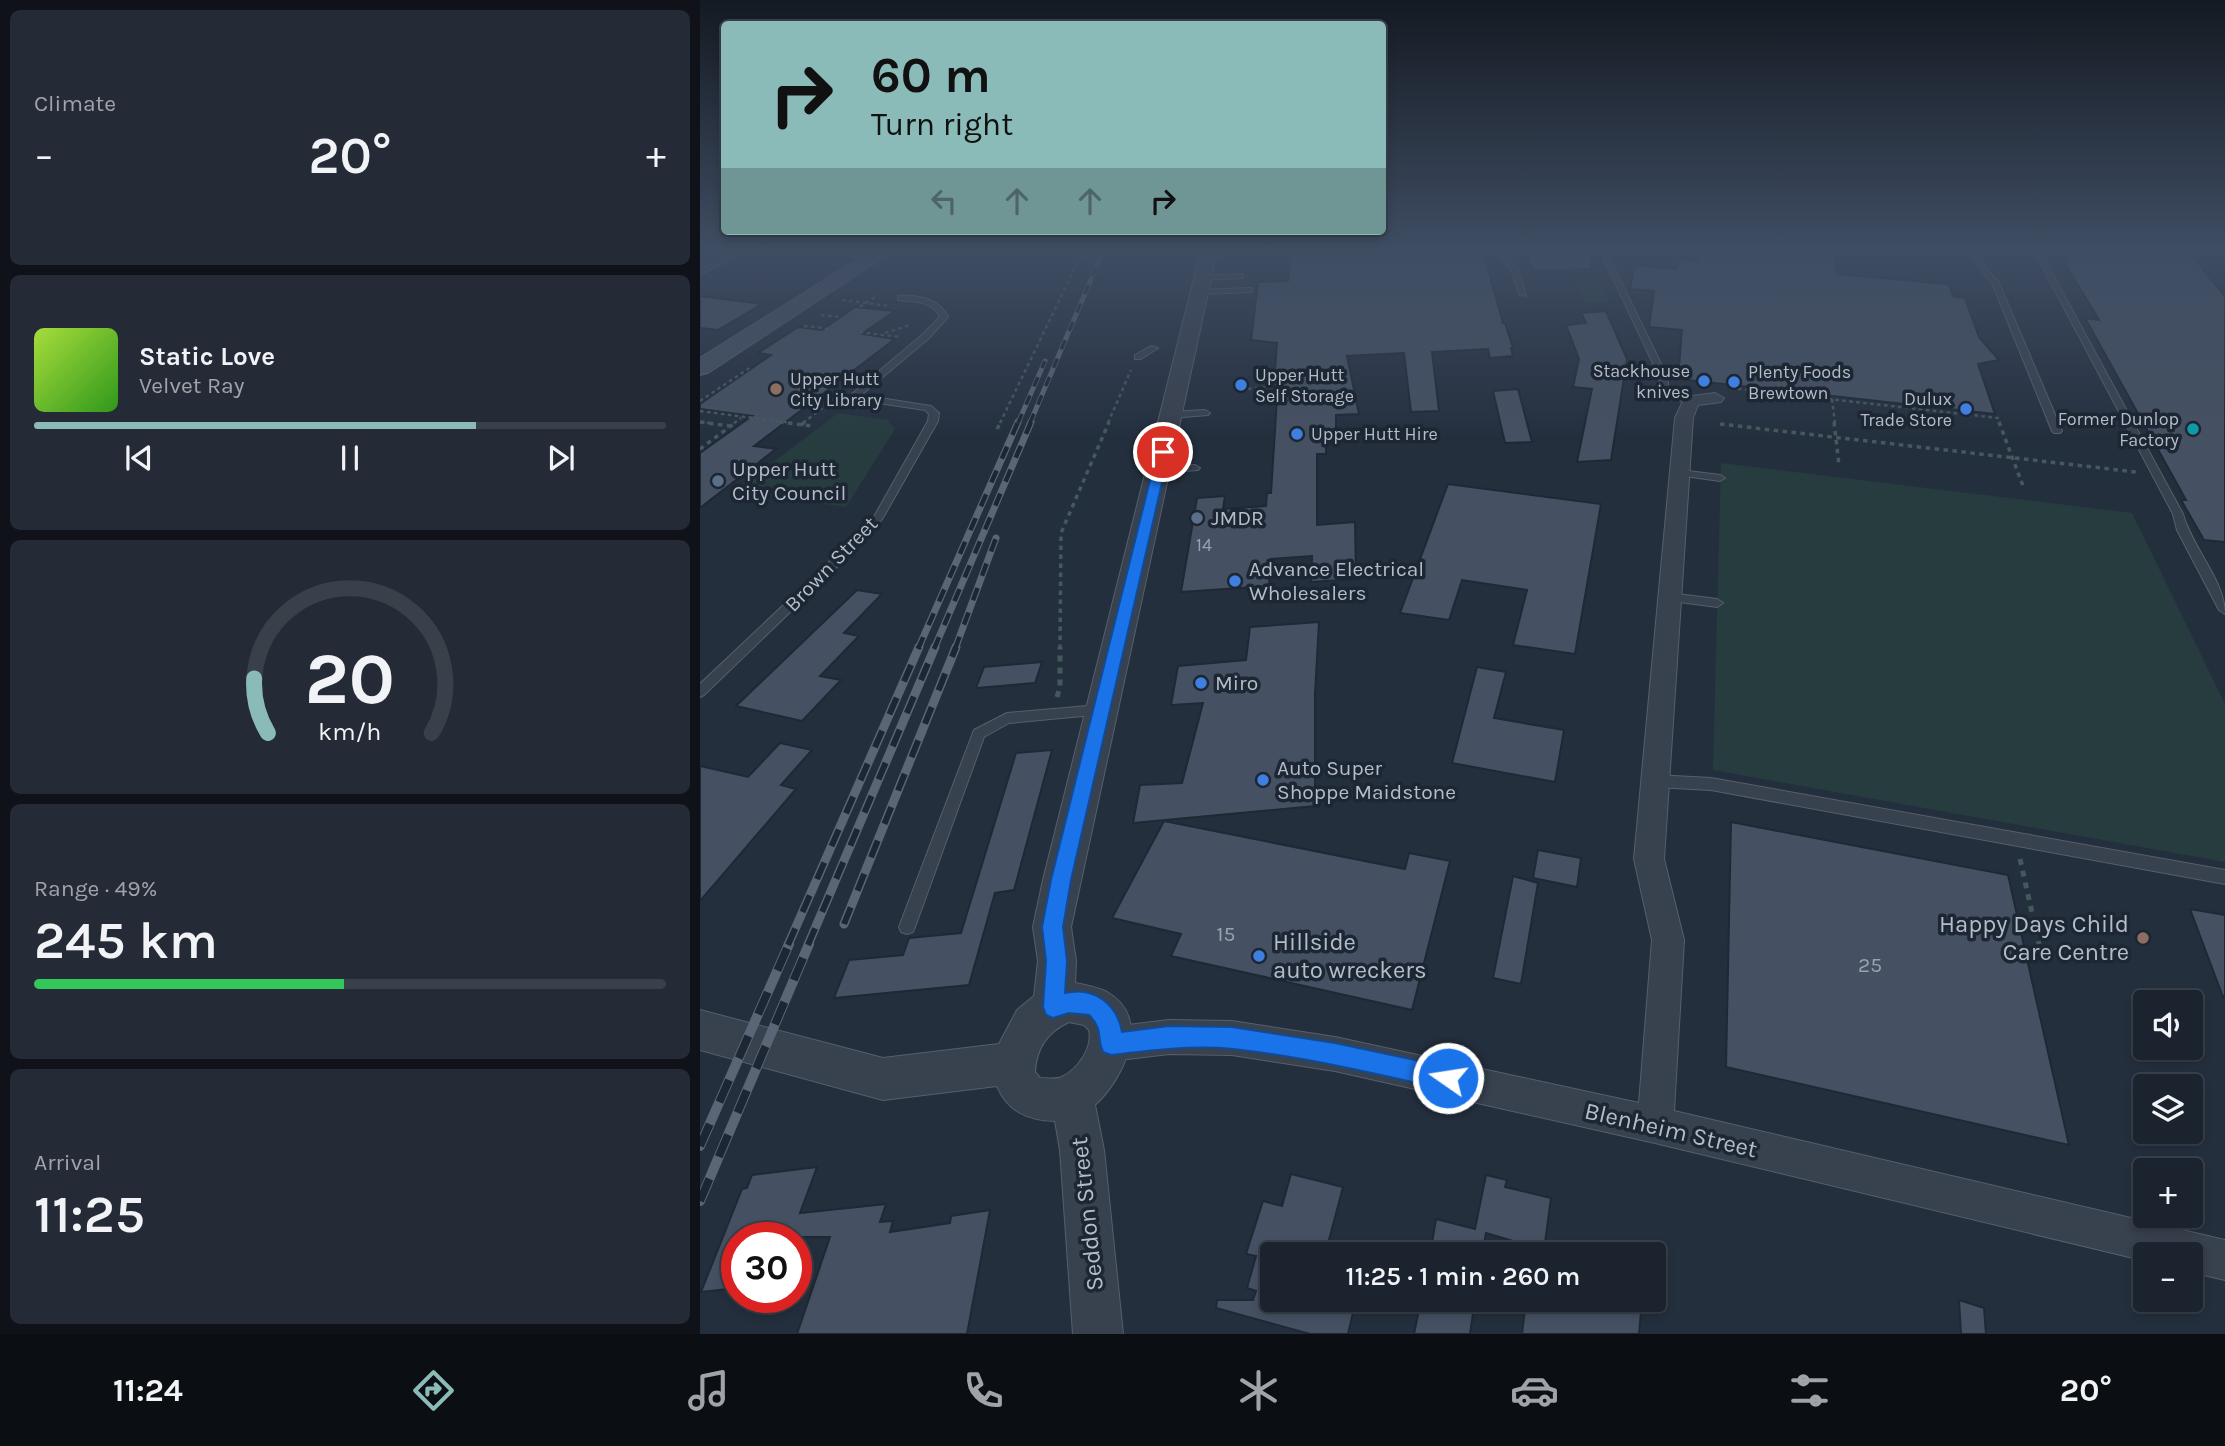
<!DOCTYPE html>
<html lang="en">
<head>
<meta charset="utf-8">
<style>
  :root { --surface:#1b232e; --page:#242b36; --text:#f1f3f6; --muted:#a0a4aa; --line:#39404a; --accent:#8bbbb9 }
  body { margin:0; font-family:Karla,sans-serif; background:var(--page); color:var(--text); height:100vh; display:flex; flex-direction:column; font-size:26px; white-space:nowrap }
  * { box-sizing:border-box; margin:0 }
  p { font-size:23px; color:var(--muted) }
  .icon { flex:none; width:38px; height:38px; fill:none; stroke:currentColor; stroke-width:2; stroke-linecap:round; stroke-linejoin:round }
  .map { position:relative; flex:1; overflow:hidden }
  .side { display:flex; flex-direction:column; gap:10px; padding:10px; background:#0f1319; width:700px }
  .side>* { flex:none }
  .hud { position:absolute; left:21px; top:21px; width:665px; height:214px; border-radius:7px; box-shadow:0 4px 10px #0003,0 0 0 2px var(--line); background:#8bbbb9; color:#111; overflow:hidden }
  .fabs { position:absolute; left:1433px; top:990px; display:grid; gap:14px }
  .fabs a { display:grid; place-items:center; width:70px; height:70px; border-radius:7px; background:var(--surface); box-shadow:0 4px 10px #0003,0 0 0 2px var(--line); font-size:35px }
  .speed { position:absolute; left:21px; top:1222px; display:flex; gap:14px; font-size:35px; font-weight:700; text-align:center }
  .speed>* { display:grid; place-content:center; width:91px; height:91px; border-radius:50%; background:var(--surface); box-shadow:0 4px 10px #0003,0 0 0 2px var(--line); line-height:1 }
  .speed .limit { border:10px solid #d22; background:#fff; color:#111 }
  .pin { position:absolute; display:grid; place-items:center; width:60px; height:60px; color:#fff; margin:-30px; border:4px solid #fff; border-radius:50%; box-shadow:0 2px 7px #0007 }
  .me { position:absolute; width:77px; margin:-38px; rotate:283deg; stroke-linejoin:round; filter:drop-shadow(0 0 5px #0008) }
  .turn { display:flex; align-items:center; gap:24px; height:147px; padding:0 35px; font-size:32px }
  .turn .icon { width:91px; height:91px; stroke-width:2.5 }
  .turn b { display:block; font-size:49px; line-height:60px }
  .lanes { display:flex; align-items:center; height:66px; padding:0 35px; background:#0003; justify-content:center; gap:35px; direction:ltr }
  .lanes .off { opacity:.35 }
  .big { font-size:52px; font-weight:600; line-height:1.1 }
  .side .card { flex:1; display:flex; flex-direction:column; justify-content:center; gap:10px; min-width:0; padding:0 24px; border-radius:10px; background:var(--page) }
  .side .dial { align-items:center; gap:0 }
  .dial svg { height:182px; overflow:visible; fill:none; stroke:var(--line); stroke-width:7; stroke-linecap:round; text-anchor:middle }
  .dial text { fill:var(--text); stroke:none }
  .song { display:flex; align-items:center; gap:21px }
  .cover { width:84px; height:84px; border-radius:10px; background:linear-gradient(135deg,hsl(80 70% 55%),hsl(110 70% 35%)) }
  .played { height:7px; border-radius:4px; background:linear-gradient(90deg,var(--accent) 70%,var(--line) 70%) }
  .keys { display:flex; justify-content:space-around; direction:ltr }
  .heat { display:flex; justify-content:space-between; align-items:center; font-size:38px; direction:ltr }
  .charge { height:10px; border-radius:5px; background:linear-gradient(90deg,#34c759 49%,var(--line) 0) }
  .trip { position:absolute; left:560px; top:1242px; width:406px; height:70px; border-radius:7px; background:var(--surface); box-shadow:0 4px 10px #0003,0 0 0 2px var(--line); font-weight:600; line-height:70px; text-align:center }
  .tabs { display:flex; height:112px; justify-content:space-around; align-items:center; background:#0b0e12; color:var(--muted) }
  .tabs .icon { width:49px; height:49px }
  .tabs .on { color:var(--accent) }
  .tabs b { font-size:32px; color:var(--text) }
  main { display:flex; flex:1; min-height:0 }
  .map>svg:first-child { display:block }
</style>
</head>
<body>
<main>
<section class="side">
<div class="card"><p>Climate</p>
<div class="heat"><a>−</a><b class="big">20°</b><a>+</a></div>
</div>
<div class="card">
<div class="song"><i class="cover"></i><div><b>Static Love</b><p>Velvet Ray</p></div></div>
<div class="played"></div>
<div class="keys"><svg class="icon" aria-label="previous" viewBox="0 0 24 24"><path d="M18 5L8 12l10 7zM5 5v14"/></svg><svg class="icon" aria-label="pause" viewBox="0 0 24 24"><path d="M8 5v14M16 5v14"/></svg><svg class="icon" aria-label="next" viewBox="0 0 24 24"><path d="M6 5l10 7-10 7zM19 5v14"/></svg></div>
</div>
<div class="card dial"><svg viewBox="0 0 100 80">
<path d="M14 69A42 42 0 1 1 86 69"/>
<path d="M14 69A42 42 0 0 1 8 45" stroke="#8bbbb9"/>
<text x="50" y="56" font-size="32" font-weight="700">20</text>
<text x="50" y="72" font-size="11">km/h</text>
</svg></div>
<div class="card"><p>Range · 49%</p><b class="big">245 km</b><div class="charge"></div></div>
<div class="card"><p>Arrival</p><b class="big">11:25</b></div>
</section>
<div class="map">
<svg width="1525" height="1334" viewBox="0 0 1525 1334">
  <rect width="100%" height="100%" fill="#242f3e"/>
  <path fill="#263c3f" d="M899,279L910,302L885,303L876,281Z
    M138,413L188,420L195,429L146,507L35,491Z
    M1021,463L1432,513L1525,704V862L1013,770Z"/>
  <path fill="#455162" stroke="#1f2835" stroke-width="2" d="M591,251H783L803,323H805L813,348H811L813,356L790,358L788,349L732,352L739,411L711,412L704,353L647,356L659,414L636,415V439L626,440V454H617V525L655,522L656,579L611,582L612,556L571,559L569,586L481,592L497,498L525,496L523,509L566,506L567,493H571L577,399H573L577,343L551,340L558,282L588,281Z
    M826,251H891V269L833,271Z
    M1000,251H1133L1137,274L1249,284L1253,296L1265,298L1279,337L1299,360L1278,364L1295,414L978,379L982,330L949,327L954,291L930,289L935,265L976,269L978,259L999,261Z
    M1363,251H1488L1525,296V542L1504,540L1481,500H1486L1385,318L1399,320L1367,267L1364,261H1369Z
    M0,296L62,304L18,330L0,328Z
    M155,307L195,311L162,334L195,339L54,446L76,449L0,508V453L52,416L0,409V404L71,355L58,353L98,327L122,330Z
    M906,311L927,359L911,460L877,462L892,389L873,387L879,359L866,325L886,323L881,313Z
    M818,389L832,442L805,443L793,391Z
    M748,484L901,504L875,654L813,645L827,590L762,580L749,620L700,613Z
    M157,590L182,594L144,633L159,636L120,676L141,680L102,721L36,706Z
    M619,622L615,694V806L433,823L440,785L482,783L503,703L471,705L478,666L546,660L550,627Z
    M342,662L335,683L276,688L284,667Z
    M777,667L806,672L794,718L864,730L855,782L752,763Z
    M80,743L112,750L81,785L96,789L0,901V766L48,777Z
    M352,750L314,890L295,893L269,985L134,998L149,960L203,955L209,938L261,933L316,753Z
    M464,821L705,869L709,853L750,861L712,1010L471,956L481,934L412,918Z
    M1031,822L1308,875L1369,1145L1026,1067Z
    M838,850L881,858L877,887L833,878Z
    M813,876L838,883L821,984L793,978Z
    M1490,909L1525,915V996L1523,997Z
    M117,1167L100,1213L186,1204L180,1222L193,1221L190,1232L250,1223L251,1216L290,1210L267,1334H97L130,1237H37V1288L1,1292L42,1189L47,1188L52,1175Z
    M591,1174L643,1187L625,1255H572V1300H656L648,1334H610L516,1308L517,1300H553L556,1291L547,1288L556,1256L546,1254L563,1201L582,1206Z
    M786,1175L807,1180L805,1187L851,1198L844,1250L786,1233L782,1255H730L736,1219L775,1229Z
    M721,1300H775L770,1334H714Z
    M826,1300H942L939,1334H822Z
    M1259,1300L1284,1308L1286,1334H1261Z"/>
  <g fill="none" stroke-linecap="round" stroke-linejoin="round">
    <defs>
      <path id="service" d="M36,251H44L0,275V270Z
        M126,251H147L160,254L157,256L129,253Z
        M797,251H803L805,257L818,268L826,296L819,294L811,269L800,259Z
        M900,251H906L967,376L969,391L994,400V404H988L961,392L959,376Z
        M1266,251H1272L1299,283L1362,431L1360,433H1354L1352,431L1292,283Z
        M1334,251H1340L1483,514C1492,548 1525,580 1525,614L1519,610L1477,530L1473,514Z
        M540,274H543V278L503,280L499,278L503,276Z
        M549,288H552V292L499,294L495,292L499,290Z
        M198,296C217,295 239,298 248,317L228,339L161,395L231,406L239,413L238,421L184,516L172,533L4,695L0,697V684L164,529L175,515L228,421L229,414L225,410L158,400L152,394L222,335L240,317C232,300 214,302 198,300Z
        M451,346L458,348L441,359H435V355Z
        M505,410L510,413L508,415L471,418L466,415L471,412Z
        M495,465L500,468L498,470L459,473L454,470L459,467Z
        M980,470L1020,475L1025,478L1020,481L977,475V471Z
        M969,593L1017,599L1023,603L1017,607L965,600L963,597Z
        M399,705L404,706L405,710L404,714L309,723L284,737L215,927L213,932L207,934L201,932L199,927L274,730L307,713Z
        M955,775L1011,778L1525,870V884L1011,790L955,787L950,785L948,781L950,777Z"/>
      <path id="minor" d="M1015,393L1024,398L1021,402L998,405L993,418L964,859L984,940L974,1111L1525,1240V1280L1491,1272V1255H1446V1261L955,1143L635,1071L532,1055L469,1054L411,1061L399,1056L394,1044L399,1032L411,1027L469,1020L532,1021L635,1037L939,1103L952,940L934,859L975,418L985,397Z"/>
      <path id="tertiary" d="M501,251H517L371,927L376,961L375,983C386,985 397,987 407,992C453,1018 424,1078 395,1105L404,1150L423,1334H373L360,1150L355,1121C328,1120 308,1112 297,1086L183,1100L0,1050V1010L183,1058L299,1044L317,1010L334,996L338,961L333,927L343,880ZM369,1022L384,1025L389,1030C393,1048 378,1069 362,1077C356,1080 347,1078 340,1078L335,1072C336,1049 347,1032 369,1022Z"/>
      <path id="secondary" d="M171,251H193L8,373L0,375V358Z"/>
    </defs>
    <use href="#service" stroke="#565f6c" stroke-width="2"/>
    <use href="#minor" stroke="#565f6c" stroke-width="2"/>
    <use href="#tertiary" stroke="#565f6c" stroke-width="2"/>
    <use href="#secondary" stroke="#565f6c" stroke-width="2"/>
    <path stroke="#44595c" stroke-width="2.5" stroke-dasharray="3.5 3.5" stroke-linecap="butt" d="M142,300L189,306
      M160,307L178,295
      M121,315L140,317
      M104,326L200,337
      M185,333L210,325
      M1031,388L1298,418L1300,423
      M541,389L646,383
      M1132,399L1135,423
      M0,401L51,367
      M0,411L92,423
      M0,422L10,423
      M34,423L41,418
      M103,423L139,395
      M300,423L383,251
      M408,423L431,370"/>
    <path stroke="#44595c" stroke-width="3.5" stroke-dasharray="4.5 4.5" stroke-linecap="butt" d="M0,422L30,426
      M79,422L112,426
      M1134,422L1139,465
      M1299,422L1323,486
      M1020,424L1436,472
      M101,425L105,422
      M297,429L301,422
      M0,449L36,422
      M360,649L361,533L409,422"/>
    <path stroke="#44595c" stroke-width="5" stroke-dasharray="6 6" stroke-linecap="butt" d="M357,697L360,687V647
      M1320,859L1339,944"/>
    <use href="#service" fill="#38414e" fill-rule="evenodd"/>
    <use href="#minor" fill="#38414e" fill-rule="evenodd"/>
    <use href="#tertiary" fill="#38414e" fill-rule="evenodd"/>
    <use href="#secondary" fill="#465061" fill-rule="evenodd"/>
    <defs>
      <path id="rail-far3" d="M318,423L345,361
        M330,423L403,251"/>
      <path id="rail-far2" d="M218,649L318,422
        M234,649L331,422
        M255,649L296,538"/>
      <path id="rail-far1" d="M144,924L256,647
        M88,945L219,647
        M108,945L235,647"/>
      <path id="rail" d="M0,1146L89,944
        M0,1201L109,944"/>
    </defs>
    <use href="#rail-far3" stroke="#5a6575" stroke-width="5"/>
    <use href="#rail-far2" stroke="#5a6575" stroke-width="7"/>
    <use href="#rail-far1" stroke="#5a6575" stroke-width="9"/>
    <use href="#rail" stroke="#5a6575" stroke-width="10"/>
    <use href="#rail-far3" stroke="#1d2633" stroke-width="3.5" stroke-dasharray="10" stroke-linecap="butt"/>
    <use href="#rail-far2" stroke="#1d2633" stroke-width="4.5" stroke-dasharray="13" stroke-linecap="butt"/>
    <use href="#rail-far1" stroke="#1d2633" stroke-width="6" stroke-dasharray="18" stroke-linecap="butt"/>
    <use href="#rail" stroke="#1d2633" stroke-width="8" stroke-dasharray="24" stroke-linecap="butt"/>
  </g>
  <linearGradient id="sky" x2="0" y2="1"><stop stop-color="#141a22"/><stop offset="0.57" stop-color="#3f4d63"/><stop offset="1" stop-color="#3f4d63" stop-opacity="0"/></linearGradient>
  <rect width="1525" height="438" fill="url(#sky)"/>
  <path fill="#1a73e8" stroke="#114b97" stroke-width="2" d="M463,448L469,452L371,880L363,927L367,961L365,993C394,986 417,1004 422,1032L469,1026L532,1027L635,1043L748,1067L756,1070L759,1078L756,1086L748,1090C677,1074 606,1057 533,1049C492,1045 451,1050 411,1055L403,1052C396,1036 404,1030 389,1015L369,1013L353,1018L346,1015L343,1007L346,961L342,927L351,880L457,452Z"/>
  <g fill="#3f7fe0" stroke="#1d2633" stroke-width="2.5">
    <circle cx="1004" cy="381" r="7"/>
    <circle cx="1034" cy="382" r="7"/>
    <circle cx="541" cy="385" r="7"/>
    <circle cx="1266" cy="409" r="7"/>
    <circle cx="597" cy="434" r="7"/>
    <circle cx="535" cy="581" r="7"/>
    <circle cx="501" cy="683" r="7"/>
    <circle cx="563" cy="780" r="7"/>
    <circle cx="559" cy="956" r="7"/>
  </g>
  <g fill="#8d6e63" stroke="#1d2633" stroke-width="2.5">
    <circle cx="76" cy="389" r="7"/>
    <circle cx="1443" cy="938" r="7"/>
  </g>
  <circle fill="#0f9aa8" stroke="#1d2633" stroke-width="2.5" cx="1493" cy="429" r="7"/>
  <g fill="#5c6f8a" stroke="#1d2633" stroke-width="2.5">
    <circle cx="18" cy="481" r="7"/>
    <circle cx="497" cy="518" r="7"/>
  </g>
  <g text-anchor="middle" stroke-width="7" stroke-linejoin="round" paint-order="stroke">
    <g font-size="18" fill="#b4bcc9" stroke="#1d2633" text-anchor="start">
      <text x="990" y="377" text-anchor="end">Stackhouse<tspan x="990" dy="21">knives</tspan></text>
      <text x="1048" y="378">Plenty Foods<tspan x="1048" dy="21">Brewtown</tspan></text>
      <text x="555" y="381">Upper Hutt<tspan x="555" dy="21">Self Storage</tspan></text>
      <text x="90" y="385">Upper Hutt<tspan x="90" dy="21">City Library</tspan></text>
      <text x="1252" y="405" text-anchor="end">Dulux<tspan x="1252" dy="21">Trade Store</tspan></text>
      <text x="1479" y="425" text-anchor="end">Former Dunlop<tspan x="1479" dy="21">Factory</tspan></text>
      <text x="611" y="440">Upper Hutt Hire</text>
    </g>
    <g font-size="18" fill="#98a1af">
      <text x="504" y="551">14</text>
    </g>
    <g font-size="21" fill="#b4bcc9" stroke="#1d2633" text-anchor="start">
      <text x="32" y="476">Upper Hutt<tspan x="32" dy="24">City Council</tspan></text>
      <text x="511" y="525">JMDR</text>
      <text x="549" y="576">Advance Electrical<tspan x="549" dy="24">Wholesalers</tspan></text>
      <text x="515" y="690">Miro</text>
      <text x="577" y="775">Auto Super<tspan x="577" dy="24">Shoppe Maidstone</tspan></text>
    </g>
    <g font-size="21" fill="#b4bcc9" stroke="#1d2633">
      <text transform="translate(131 564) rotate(-46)" y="7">Brown Street</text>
    </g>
    <g font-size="21" fill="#98a1af">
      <text x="526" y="941">15</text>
      <text x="1170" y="972">25</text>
    </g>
    <g font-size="24" fill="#b4bcc9" stroke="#1d2633" text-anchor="end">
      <text x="1429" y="932">Happy Days Child<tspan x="1429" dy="28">Care Centre</tspan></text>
      <text x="573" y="950" text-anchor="start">Hillside<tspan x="573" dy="28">auto wreckers</tspan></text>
    </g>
    <g font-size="24" fill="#b4bcc9" stroke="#1d2633">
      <text transform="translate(971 1130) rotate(13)" y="8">Blenheim Street</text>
      <text transform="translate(387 1214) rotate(-96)" y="8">Seddon Street</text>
    </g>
  </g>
</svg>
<div class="fabs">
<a><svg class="icon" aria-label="sound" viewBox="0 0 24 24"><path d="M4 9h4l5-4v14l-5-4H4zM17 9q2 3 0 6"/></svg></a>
<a><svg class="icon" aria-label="layers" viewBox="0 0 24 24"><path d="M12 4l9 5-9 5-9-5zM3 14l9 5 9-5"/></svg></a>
<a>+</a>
<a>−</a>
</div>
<div class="speed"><div class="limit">30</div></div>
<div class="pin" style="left:463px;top:452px;background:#d93025"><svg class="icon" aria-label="arrive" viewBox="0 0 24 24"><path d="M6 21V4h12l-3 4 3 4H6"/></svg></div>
<svg class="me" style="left:748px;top:1078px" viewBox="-20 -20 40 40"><circle r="17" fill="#1a73e8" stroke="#fff" stroke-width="3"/><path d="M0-11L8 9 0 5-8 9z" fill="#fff"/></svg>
<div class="trip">11:25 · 1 min · 260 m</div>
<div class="hud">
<div class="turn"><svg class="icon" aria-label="right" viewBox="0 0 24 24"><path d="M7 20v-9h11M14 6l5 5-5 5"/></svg><div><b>60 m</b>Turn right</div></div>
<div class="lanes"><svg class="icon off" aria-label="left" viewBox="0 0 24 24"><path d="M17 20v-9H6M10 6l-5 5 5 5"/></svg><svg class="icon off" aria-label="ahead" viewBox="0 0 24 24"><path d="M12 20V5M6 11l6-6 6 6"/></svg><svg class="icon off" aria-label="ahead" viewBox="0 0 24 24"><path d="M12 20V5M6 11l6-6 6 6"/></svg><svg class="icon" aria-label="right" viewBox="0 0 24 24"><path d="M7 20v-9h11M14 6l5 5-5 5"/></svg></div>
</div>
</div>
</main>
<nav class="tabs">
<b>11:24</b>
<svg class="icon on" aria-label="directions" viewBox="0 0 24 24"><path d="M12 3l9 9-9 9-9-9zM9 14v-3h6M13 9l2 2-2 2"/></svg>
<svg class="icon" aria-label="music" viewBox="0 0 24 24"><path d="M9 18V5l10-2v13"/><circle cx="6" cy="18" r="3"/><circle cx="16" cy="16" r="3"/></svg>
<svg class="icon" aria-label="phone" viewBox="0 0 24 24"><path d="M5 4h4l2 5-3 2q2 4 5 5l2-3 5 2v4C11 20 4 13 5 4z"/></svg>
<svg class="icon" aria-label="climate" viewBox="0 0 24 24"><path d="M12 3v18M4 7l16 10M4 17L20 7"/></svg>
<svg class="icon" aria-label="car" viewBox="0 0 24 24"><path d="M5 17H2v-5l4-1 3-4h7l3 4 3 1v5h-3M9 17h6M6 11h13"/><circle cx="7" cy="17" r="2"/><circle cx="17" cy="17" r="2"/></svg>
<svg class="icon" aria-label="filters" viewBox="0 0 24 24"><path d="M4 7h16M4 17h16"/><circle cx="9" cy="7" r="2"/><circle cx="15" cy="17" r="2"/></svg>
<b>20°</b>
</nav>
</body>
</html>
